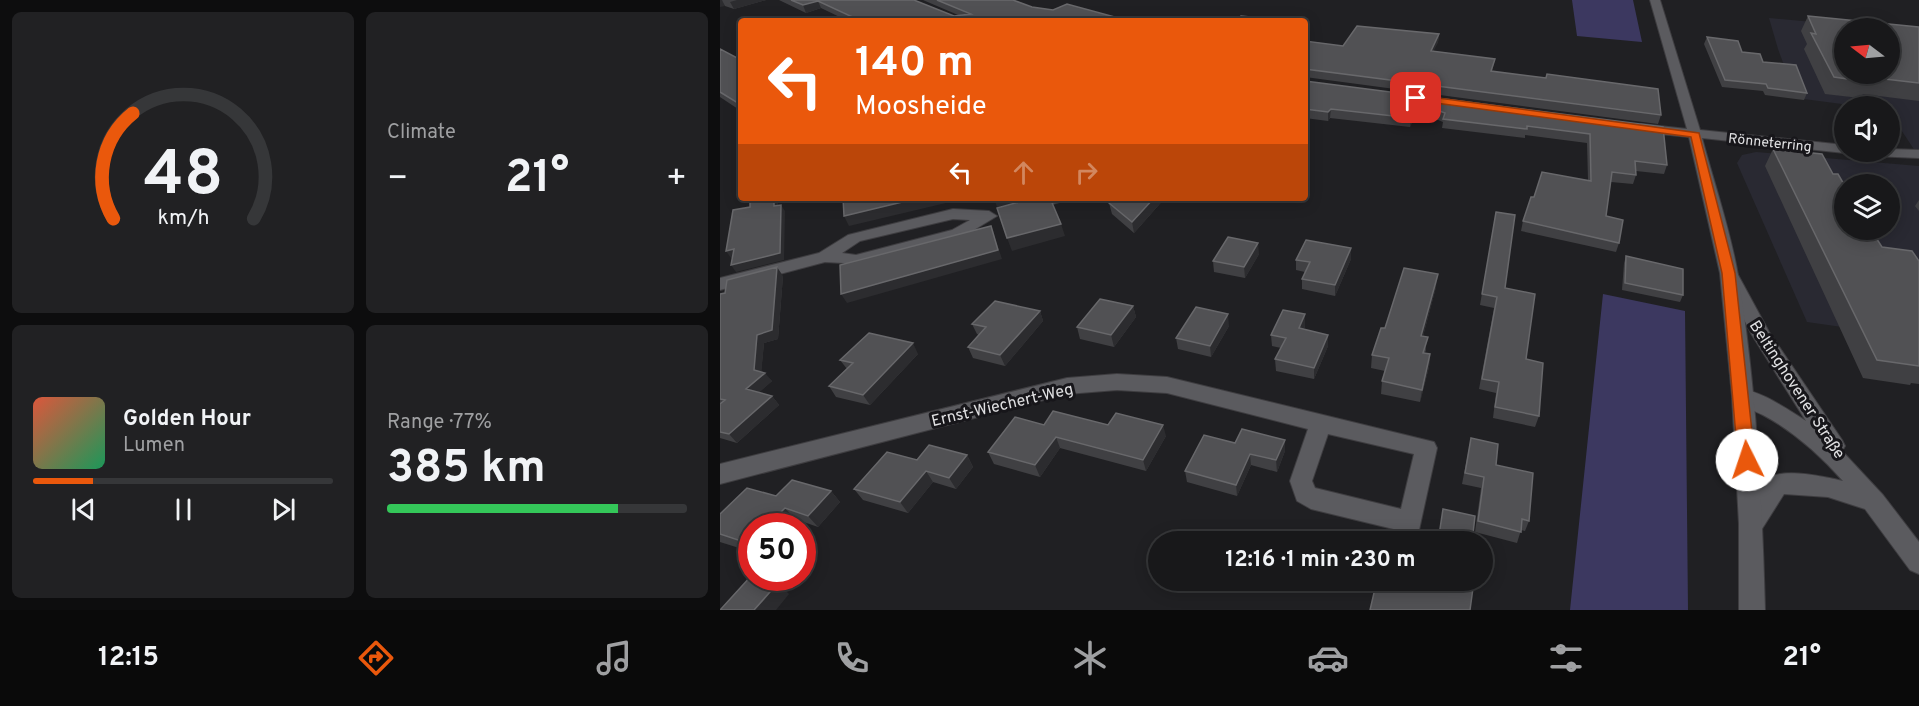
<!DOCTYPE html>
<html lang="en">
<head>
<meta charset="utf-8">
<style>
  :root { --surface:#18181a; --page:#212123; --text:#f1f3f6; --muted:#9fa0a2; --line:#363739; --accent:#ea580c }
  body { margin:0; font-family:Overpass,sans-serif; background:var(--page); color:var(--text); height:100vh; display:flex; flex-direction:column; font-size:22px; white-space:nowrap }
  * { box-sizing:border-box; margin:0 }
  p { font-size:20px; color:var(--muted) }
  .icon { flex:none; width:33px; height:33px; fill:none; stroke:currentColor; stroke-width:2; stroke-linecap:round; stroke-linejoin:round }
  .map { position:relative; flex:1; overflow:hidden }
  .panel { display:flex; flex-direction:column; gap:12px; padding:12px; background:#0d0d0e; width:720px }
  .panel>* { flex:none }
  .guide { position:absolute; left:18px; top:18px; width:570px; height:183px; border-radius:6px; box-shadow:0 3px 15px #0003,0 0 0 2px var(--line); background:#ea580c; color:#fff; overflow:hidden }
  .needle { width:39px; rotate:286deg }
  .controls { position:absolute; left:1114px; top:18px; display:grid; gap:12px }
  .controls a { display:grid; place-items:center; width:66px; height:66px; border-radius:50%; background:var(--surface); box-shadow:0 3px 15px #0003,0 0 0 2px var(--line); font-size:30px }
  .speed { position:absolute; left:18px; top:513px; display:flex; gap:12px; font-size:30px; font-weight:700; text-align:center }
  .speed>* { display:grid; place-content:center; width:78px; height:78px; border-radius:50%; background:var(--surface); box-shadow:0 3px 15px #0003,0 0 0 2px var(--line); line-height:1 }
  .speed .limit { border:9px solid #d22; background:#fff; color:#111 }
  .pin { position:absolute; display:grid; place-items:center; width:51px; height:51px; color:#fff; margin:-26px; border-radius:12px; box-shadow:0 3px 9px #0006 }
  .me { position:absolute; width:66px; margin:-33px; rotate:356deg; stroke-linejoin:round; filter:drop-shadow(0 0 4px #0008) }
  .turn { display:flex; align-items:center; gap:21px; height:126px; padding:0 18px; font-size:27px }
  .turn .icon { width:78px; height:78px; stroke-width:2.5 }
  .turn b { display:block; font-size:42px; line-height:51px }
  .lanes { display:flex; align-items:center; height:57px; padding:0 18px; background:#0003; justify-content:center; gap:30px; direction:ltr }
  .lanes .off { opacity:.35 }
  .big { font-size:45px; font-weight:700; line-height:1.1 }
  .panel .card { flex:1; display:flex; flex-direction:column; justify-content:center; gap:9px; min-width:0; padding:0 21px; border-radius:9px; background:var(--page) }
  .panel .dial { align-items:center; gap:0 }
  .dial svg { height:156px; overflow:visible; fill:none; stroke:var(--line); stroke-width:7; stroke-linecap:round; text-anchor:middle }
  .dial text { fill:var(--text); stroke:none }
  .song { display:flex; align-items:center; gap:18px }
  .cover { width:72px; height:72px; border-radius:9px; background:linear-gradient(135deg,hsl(10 70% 55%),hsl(150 70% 35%)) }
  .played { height:6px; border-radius:3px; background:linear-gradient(90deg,var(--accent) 20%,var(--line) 20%) }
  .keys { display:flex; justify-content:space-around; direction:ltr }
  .heat { display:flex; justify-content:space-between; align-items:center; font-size:33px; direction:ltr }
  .charge { height:9px; border-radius:4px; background:linear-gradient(90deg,#34c759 77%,var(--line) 0) }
  .panel .tiles { flex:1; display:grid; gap:12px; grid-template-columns:repeat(2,1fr) }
  .trip { position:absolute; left:428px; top:531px; width:345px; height:60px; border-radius:30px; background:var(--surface); box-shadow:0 3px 15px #0003,0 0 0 2px var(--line); font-weight:700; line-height:60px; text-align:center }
  .dock { display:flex; height:96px; justify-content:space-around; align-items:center; background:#0a0a0a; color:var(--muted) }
  .dock .icon { width:42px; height:42px }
  .dock .on { color:var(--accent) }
  .dock b { font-size:27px; color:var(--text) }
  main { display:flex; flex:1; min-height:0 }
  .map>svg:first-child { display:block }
</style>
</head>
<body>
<main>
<section class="panel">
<div class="tiles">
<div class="card dial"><svg viewBox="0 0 100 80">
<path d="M14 69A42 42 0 1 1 86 69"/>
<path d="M14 69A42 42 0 0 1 24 15" stroke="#ea580c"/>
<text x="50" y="56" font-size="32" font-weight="700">48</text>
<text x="50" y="72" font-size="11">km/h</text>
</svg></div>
<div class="card"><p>Climate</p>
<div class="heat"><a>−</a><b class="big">21°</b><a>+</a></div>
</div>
<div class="card">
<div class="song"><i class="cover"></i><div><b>Golden Hour</b><p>Lumen</p></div></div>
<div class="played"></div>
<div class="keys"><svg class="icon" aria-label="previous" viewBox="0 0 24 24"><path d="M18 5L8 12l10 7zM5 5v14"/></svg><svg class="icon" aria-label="pause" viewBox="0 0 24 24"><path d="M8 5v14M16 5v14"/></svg><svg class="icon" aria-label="next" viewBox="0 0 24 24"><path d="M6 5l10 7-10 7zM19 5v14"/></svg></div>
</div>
<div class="card"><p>Range · 77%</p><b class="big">385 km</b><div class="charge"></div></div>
</div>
</section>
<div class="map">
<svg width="1199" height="610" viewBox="0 0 1199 610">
  <rect width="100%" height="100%" fill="#202023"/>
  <path fill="#292932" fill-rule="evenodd" d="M1049,18L1157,28H1125V74H1170L1199,33V157L1170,113V106H1137L1076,98L1058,49Z
    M1036,152L1199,166V338L1087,322L1017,163L1022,155ZM1125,184H1170V230H1125Z"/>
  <path fill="#3c3860" d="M852,0H913L922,42L857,36Z
    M883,294L965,311L968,610H850Z"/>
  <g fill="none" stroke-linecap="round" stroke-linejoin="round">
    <defs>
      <path id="street" d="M320,198H345L343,201L307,211L299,206L302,203Z
        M233,209L269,211L277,216L244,236L142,264L105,262L0,290V278L99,253L128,235ZM233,219L250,220L232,230L136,255L122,253L140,241Z
        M1011,271L1017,273L1049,332L1122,440L1125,446L1122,451L1163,495L1199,542V574L1190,570L1145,509L1108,497L1064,494L1040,532L1031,535L1022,532L1019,524C1024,513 1042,482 1051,477C1066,468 1107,477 1123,481C1100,455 1073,431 1043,415C1033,410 1017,406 1012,396L1015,390C1033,385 1070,411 1086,421L1032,335L1002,277L1005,273Z
        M397,374L447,377L714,442L717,448L699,530L690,533L591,509L577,501L570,481L588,429L447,393L397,390L347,394L0,484V464L347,378ZM608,434L694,454L681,509L595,488L592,481Z"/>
      <path id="secondary" d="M930,0H940L980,130L1125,145V152H1130L1125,153L982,138C994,183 1010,229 1018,275C1036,385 1042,498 1045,610H1019V524L1012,396L1000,273L969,137L921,132L914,128L921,124L967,129Z
        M1170,149L1199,150V158L1153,156L1146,152H1170Z"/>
    </defs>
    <use href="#street" stroke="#3e3d40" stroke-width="2"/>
    <use href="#secondary" stroke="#3e3d40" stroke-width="2"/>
    <use href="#street" fill="#5b5b5f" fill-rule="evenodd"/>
    <use href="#secondary" fill="#5b5b5f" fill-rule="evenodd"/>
  </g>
  <path fill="#404043" d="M0,0H46L14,9L5,6Z
    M59,0H194L234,16L238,15L203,0H293L312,7L402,19L446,21H128L101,8L86,13Z
    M1088,16L1199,27V101L1143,94L1140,98L1105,94L1084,49L1087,44L1081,31Z
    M719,34L718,42L713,51L775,59L772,71L941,115L938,124L585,77V41L623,46Z
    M987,37L1043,62L1087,93L1084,100L1045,95L1043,91L1002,87L984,44Z
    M0,49L21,60V111L0,97Z
    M585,81L943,127L947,165L944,174L916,171V175L913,184L891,182L886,216L899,243L896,252L801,231L803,221L814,197L868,180L867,143L805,135V138L722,128L723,122L697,111L690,127L610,118L608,121L585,118Z
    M1053,149L1113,174L1162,247L1199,261V384L1191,383L1190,385L1143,378L1045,166Z
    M394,198H445L414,233L392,214L389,203Z
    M1199,200V211L1195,206Z
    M776,212L785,288L806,359L819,416L815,427L773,418L776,393L759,389L774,308L760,305Z
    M631,248V259L615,296L582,289V279L585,272L576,270V260Z
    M539,254L525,278L494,272L493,261Z
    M906,256L963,295L960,302L902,290L904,263Z
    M63,276L58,339L44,343L41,372L52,381L38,393L52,396L59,405L17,443L0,438V298Z
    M716,287L703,336L706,350L705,353L710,354L709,367L700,402L661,394L662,381L665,371L651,368L652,355L665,328Z
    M413,306L416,317L394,347L360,339L357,327Z
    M320,311L323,321L285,366L253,358L248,347L259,335L257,334L252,324Z
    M585,314V326L584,329L608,335V346L594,379L556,371L555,359L561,348L552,346L551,335Z
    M509,326L491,357L458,349L456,338Z
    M198,354L150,405L116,397L109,386L127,369L120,360Z
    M324,425H388L446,436L426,471L340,448L320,477L274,464L268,452Z
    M751,438L776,465L809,521L805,531L801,530L797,543L755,532L761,488L742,484Z
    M565,440V451L557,472L531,465L517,496L467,482L465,471L515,443Z
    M247,455L253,467L236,489L213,482L188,513L143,500L134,489L197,460Z
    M111,491L120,502L98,527L75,519L32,526V552L0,542V514L56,496Z"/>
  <path fill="#2c2c2f" d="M0,0H2L5,6L0,7Z
    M17,0H46L14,9L10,2Z
    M98,1L101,8L86,13L83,5Z
    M719,34L718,42L710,59L711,51Z
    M698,103L697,111L690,127L691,118Z
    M611,109L610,118L608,121V112Z
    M54,198H56L58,202V213L54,206Z
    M199,198H247L129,226L124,216Z
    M274,198H317L277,207Z
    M434,198H445L414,233L412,222Z
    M61,205L65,211L64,260L16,272L11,265Z
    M341,224L345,236L292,251L287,238Z
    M271,226L282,259L127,303L121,294Z
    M538,243L539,254L525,278L524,267Z
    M631,248V259L615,296V285Z
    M14,249L18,256L11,258L6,251Z
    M57,267L63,276L58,339L44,343L41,376L45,373L52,381L33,398L26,389L34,370L37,335Z
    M718,274L716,287L700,348L701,336Z
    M413,306L416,317L394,347L391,335Z
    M320,311L323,321L285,366L280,355Z
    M508,314L509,326L491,357L490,346Z
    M585,314V326L579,340V328Z
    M608,335V346L594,379V368Z
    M193,343L198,354L150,405L143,395Z
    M710,354L709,367L700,402L702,390Z
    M52,396L59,405L17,443L9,434Z
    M443,425L446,436L426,471L423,460Z
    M336,437L340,448L320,477L315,465Z
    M565,440V451L557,472L556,460Z
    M530,454L531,465L517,496L516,485Z
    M247,455L253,467L236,489L229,478Z
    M206,471L213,482L188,513L180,502Z
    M111,491L120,502L98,527L88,516Z
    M65,508L75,519L68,526H47Z
    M58,583L69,594L56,610H34Z"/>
  <path fill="#515154" stroke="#68686b" stroke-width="1.5" fill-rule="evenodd" d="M71,0H194L234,16L251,14L217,0H293L312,7L333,10L347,4L402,19L405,17L446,21H141L98,1L83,5Z
    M521,16L550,19L548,21H515Z
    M1088,16L1199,27V83L1147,77L1149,82L1114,77L1091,33L1096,34ZM1125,28H1170V74H1125Z
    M637,26L719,34L711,51L775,59L771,71L826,78L827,74L938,89L941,115L585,69V41L623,46Z
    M987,37L1018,41L1022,52L1040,54L1043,62L1076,65L1087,93L1048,88L1046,84L1005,80Z
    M0,49L21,60V105L0,92Z
    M585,81L943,127L947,165L915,161L916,175L892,172L886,216L903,220L899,243L803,221L811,197H814L822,172L871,181L870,134L807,126V129L723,119L725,113L698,103L691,118L611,109L608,112L585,109Z
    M1053,149L1102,154L1113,174H1118L1125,186V230H1151L1162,247L1192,251L1199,261V366L1157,360Z
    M46,198H54V206L61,205L60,253L11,265L14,249L6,251L13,210L30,207V201Z
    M123,198H199L124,216Z
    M314,198H330L341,224L287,238L277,208Z
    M394,198H434L412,222L389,203Z
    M776,212L795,215L785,288L815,294L806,359L823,363L819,416L775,407L779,382L762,379L777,297L762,294Z
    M271,226L278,250L121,294L120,265Z
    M508,237L538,243L524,267L493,261Z
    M586,240L631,248L615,285L582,279L590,262L576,260Z
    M906,256L963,269V295L905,283Z
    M57,267L52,330L37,335L34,370L45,373L26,389L52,396L9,434L0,432V404L5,400L0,399V294L5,293L7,280Z
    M684,268L718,274L701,336L708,337L703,353L710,354L702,390L662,381L669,358L652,355L661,328H665Z
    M380,299L413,306L391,335L357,327Z
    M275,301L320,311L280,355L248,347L266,327L252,324Z
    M476,307L508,314L490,346L456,338Z
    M563,310L585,314L579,328L608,335L594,368L555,359L566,338L551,335Z
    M149,333L193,343L143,395L109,386L133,363L120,360Z
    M333,411L388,425L396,413L443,425L423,460L336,437L315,465L268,452L295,417L324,425Z
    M522,429L565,440L556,460L530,454L516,485L465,471L484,435L515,443Z
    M751,438L778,444L776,465L813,473L809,521L802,519L801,532L758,521L764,477L745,473Z
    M209,445L247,455L229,478L206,471L180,502L134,489L167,452L197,460Z
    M72,480L111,491L88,516L65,508L47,526H32V542L30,544L0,534V514L27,488L56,496Z
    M723,509L755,516L752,542H718Z
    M32,575V578H41L58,583L34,610H0Z
    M657,580H746L745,585L753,588L750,610H650Z"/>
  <path fill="#ea580c" stroke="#983908" stroke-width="1.5" d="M696,95L979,133L1015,273L1035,460L1033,465L1027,467L1021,465L1018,460L1002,273L971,137L693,100V96Z"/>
  <g text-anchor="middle" stroke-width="6" stroke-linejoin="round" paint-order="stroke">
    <g font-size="14" fill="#e1e1e3" stroke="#17161a">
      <text transform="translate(1050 142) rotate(6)" y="5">Rönneterring</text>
    </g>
    <g font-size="16" fill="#e1e1e3" stroke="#17161a">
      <text transform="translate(1078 389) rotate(57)" y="6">Beltinghovener Straße</text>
      <text transform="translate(282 404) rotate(-13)" y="6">Ernst-Wiechert-Weg</text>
    </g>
  </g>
</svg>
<div class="controls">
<a><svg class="needle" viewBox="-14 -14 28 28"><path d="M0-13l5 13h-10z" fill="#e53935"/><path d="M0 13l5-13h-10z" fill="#9fa0a2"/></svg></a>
<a><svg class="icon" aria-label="sound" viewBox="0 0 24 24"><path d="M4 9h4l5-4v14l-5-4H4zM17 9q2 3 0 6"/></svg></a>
<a><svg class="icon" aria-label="layers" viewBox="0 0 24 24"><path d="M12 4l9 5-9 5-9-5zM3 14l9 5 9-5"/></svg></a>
</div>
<div class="speed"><div class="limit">50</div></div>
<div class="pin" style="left:696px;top:98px;background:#d93025"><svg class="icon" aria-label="arrive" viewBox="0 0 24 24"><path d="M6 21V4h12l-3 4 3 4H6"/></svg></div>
<svg class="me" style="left:1027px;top:460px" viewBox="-20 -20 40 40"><circle r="19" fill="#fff"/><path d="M0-13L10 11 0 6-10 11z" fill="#ea580c"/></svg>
<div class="trip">12:16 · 1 min · 230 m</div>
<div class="guide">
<div class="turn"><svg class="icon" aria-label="left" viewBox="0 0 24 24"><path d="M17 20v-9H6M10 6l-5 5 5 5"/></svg><div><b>140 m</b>Moosheide</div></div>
<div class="lanes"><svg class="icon" aria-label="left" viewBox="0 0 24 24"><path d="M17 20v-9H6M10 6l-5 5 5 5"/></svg><svg class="icon off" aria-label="ahead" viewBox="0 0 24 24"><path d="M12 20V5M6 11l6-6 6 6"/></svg><svg class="icon off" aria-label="right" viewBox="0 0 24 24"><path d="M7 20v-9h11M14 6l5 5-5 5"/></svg></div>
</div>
</div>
</main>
<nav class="dock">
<b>12:15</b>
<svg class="icon on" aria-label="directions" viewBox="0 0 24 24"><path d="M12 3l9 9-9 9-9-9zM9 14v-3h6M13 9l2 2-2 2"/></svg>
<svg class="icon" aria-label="music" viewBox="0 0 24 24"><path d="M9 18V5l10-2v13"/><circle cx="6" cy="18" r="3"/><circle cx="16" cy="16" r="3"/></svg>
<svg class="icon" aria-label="phone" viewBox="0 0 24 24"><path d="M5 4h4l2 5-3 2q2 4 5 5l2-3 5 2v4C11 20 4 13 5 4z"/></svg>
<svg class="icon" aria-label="climate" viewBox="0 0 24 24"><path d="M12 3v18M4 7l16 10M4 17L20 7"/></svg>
<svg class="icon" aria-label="car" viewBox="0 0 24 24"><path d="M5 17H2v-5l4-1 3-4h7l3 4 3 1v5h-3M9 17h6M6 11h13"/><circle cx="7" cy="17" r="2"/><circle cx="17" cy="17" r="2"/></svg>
<svg class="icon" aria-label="filters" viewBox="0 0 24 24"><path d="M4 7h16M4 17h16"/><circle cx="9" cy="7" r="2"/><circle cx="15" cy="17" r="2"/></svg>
<b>21°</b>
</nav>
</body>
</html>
